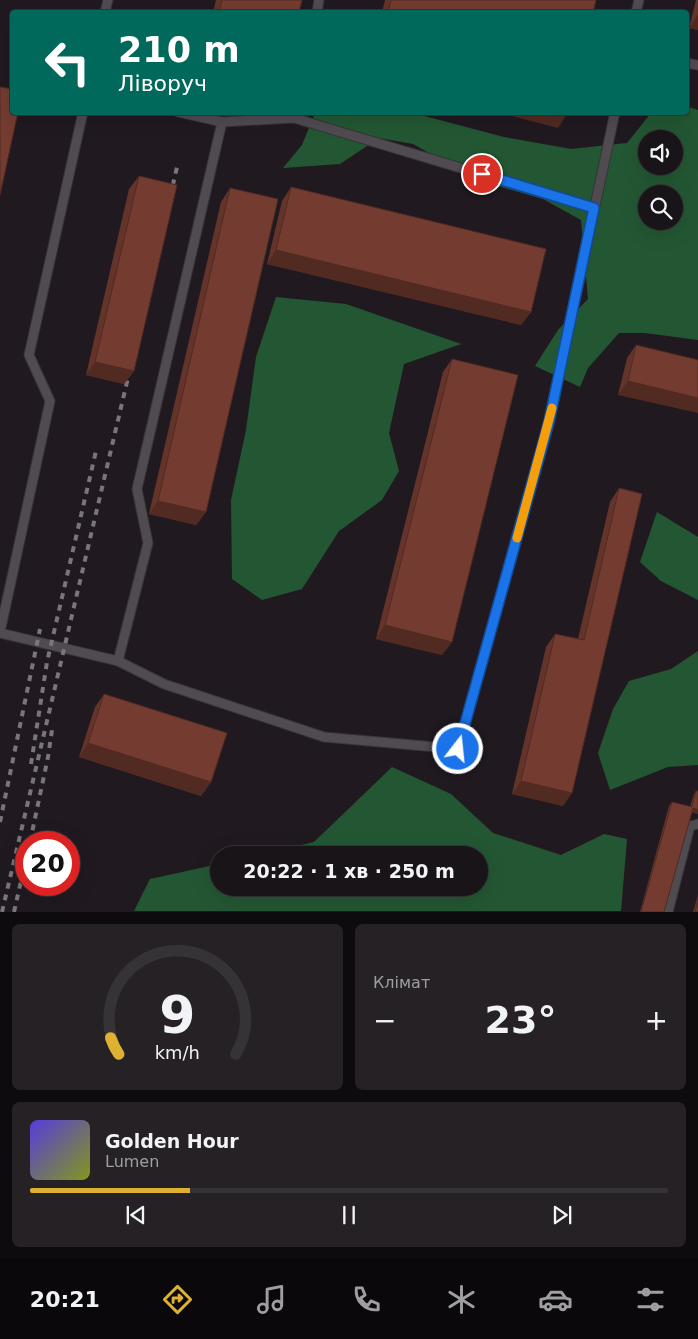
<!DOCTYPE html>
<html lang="uk">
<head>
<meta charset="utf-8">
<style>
  :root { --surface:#181418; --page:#252125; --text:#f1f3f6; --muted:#9f9ea2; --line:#363337; --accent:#deb133 }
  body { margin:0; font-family:"DejaVu Sans",sans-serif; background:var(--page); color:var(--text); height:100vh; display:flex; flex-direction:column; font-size:19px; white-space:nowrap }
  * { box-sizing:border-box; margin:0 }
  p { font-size:16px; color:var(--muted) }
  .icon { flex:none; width:28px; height:28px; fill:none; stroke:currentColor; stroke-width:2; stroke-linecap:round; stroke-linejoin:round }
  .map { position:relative; height:912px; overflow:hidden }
  .details { display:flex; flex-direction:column; gap:12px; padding:12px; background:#0d0b0d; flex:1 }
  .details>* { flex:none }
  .guide { position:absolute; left:10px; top:10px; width:679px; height:105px; border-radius:5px; box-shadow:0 5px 20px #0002,0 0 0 1px var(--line); background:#00695c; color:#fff; overflow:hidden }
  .controls { position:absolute; left:638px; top:130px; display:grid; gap:10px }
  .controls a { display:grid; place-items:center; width:45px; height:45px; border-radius:50%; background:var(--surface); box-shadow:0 5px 20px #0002,0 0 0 1px var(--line); font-size:25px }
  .speed { position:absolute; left:15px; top:831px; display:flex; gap:10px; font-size:25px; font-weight:700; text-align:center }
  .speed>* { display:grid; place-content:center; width:65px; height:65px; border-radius:50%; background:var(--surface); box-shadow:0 5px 20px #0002,0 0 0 1px var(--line); line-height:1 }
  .speed .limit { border:8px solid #d22; background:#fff; color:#111 }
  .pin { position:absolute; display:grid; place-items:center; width:42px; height:42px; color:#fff; margin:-21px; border:2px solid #fff; border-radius:50%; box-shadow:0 1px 5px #0007 }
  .me { position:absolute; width:55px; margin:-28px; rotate:16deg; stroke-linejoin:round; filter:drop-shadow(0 0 4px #0008) }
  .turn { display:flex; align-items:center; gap:18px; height:105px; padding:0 25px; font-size:22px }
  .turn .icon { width:65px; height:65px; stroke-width:2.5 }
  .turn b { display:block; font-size:35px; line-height:42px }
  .big { font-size:38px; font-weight:800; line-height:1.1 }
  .details .widget { flex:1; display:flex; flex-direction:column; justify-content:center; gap:8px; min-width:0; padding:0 18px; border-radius:8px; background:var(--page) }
  .details .dial { align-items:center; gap:0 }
  .dial svg { height:130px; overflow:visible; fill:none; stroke:var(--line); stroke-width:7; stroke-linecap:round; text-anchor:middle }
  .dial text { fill:var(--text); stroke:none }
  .song { display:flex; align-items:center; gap:15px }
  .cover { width:60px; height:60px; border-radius:8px; background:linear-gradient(135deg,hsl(250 70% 55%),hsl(70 70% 35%)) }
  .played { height:5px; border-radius:2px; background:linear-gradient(90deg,var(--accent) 25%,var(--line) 25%) }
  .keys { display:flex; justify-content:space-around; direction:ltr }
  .heat { display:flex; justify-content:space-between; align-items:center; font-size:28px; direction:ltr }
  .details .tiles { flex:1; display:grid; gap:12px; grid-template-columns:1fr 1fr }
  .widget:last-child { grid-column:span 2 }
  .trip { position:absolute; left:210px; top:846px; width:278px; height:50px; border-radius:25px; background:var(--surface); box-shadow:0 5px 20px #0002,0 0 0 1px var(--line); font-weight:800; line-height:50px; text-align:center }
  .dock { display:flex; height:80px; justify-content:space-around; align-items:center; background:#0a080a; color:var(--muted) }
  .dock .icon { width:35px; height:35px }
  .dock .selected { color:var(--accent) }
  .dock b { font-size:22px; color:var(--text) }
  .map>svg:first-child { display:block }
</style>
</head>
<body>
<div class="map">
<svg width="698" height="912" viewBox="0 0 698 912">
  <rect width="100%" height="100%" fill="#201a20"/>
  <path fill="#235733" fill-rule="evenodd" d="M686,106L698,110V340L645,333H619L588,368L580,387L535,366L558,330L588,299L581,220L543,199L477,180L413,144L379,138L340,164L283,168L302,145L315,113H413L504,137L571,149L627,143L651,113L686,112ZM646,139H674V166H646ZM646,194H674V221H646Z
    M276,297L346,304L461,344L404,364L389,433L399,471L382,500L339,531L302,589L262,600L232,579L231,500L246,430L256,357Z
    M657,512L698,537V600L661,581L640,562Z
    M698,651V765L668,767L610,790L598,753L613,709L629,681L671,669Z
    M392,767L451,794L493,833L561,855L604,834L627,839L621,911H134L150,879L219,864V888H479V855H260L314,842Z"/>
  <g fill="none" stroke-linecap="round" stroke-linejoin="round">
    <defs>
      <path id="lane" d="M105,12L108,0
        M317,12L319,0
        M636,12L639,0
        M686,63L698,65
        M178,112L222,122L294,118L295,113
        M294,118L594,208
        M0,632L50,401L29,355L83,112
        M0,633L118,661L164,684L324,737L458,749L549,422L615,112
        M118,661L148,543L137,489L222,122
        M668,912L690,826L698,824"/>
    </defs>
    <use href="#lane" stroke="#373438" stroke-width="11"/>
    <use href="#lane" stroke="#504a51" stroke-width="9"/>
    <path stroke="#7a757a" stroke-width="4" stroke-dasharray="6 6" stroke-linecap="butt" d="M170,197L178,163
      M31,764L47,662L96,451
      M0,822L40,629
      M30,842L48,757L52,730
      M2,912L131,365
      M14,912L26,859"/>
  </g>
  <path fill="#64342a" d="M216,0H302L299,12H213Z
    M385,0H596L593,12H382Z
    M696,0H698V30L689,28Z
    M139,176L134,371L124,384L86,375L129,189Z
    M291,187L531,312L521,325L267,264L282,201Z
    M230,188L206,512L196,525L149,514L221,202Z
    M636,345L698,360L618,395L627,358Z
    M452,359V642L442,655L376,639L443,372Z
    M619,488L563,806L512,794L546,647L555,634L578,639L610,502Z
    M104,694L211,782L201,796L79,757L95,707Z
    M696,791H698V814L691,812L664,912H640L669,806L672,802L690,807L694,794Z
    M698,895V912H693Z"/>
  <path fill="#512a22" d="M698,15V30L689,28Z
    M497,112H560L567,114L558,128Z
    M276,250L531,312L521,325L267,264Z
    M95,362L134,371L124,384L86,375Z
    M628,381L698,398V413L618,395Z
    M158,501L206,512L196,525L149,514Z
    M385,625L452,642L442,655L376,639Z
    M88,743L211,782L201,796L79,757Z
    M521,781L572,793L563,806L512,794Z
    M693,808L698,810V814L690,812Z"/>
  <path fill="#743c31" stroke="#512a22" d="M222,0H302L299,12H219Z
    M391,0H596L593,12H388Z
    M0,87L12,89V112H18L0,195Z
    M139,176L177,185L134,371L95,362Z
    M291,187L546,249L531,312L276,250Z
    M230,188L278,199L206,512L158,501Z
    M636,345L698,360V398L628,381Z
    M452,359L518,375L452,642L385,625Z
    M619,488L642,494L572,793L521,781L555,634L584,640Z
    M104,694L227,733L211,782L88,743Z
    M696,791H698V810L693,808L664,912H641L672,802L692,807Z
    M698,900V912H695Z"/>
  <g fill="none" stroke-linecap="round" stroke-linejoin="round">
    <defs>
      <path id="route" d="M458,749L549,422L594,208L482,174"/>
    </defs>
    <use href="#route" stroke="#114b97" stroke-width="12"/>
    <use href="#route" stroke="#1a73e8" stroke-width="9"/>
    <path stroke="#f59e0b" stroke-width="9" d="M517,538L552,408"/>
  </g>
</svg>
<div class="controls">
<a><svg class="icon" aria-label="sound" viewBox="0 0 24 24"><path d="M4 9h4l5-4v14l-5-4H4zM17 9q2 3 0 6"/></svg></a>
<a><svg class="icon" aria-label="search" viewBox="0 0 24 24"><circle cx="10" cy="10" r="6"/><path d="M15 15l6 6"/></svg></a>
</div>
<div class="speed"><div class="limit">20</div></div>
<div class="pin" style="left:482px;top:174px;background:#d93025"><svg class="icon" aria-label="arrive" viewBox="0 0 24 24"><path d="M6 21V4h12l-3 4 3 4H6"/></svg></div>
<svg class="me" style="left:458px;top:749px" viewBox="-20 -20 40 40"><circle r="17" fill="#1a73e8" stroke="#fff" stroke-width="3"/><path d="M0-11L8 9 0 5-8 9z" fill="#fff"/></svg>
<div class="trip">20:22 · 1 хв · 250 m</div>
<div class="guide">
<div class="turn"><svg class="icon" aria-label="left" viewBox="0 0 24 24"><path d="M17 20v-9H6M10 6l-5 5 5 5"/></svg><div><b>210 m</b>Ліворуч</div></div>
</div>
</div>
<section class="details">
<div class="tiles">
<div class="widget dial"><svg viewBox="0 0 100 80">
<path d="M14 69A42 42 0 1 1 86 69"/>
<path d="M14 69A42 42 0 0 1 9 59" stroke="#deb133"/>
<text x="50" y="56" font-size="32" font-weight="700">9</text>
<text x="50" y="72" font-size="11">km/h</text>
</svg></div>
<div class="widget"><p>Клімат</p>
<div class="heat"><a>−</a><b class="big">23°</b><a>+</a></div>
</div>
<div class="widget">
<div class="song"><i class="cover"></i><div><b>Golden Hour</b><p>Lumen</p></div></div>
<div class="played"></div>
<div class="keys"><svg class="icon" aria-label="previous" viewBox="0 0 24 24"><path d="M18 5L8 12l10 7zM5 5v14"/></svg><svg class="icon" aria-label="pause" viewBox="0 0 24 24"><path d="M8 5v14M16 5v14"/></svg><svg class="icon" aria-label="next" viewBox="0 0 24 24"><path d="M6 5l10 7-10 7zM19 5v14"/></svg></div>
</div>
</div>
</section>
<nav class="dock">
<b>20:21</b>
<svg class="icon selected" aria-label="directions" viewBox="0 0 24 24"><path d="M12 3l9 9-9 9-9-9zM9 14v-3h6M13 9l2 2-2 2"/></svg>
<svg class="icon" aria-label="music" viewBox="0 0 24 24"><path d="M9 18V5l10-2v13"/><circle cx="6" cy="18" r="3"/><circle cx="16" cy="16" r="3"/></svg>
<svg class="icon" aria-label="phone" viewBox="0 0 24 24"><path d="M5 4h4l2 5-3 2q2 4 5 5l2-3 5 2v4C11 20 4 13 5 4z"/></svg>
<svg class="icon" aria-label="climate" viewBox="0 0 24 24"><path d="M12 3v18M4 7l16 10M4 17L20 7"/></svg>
<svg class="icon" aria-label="car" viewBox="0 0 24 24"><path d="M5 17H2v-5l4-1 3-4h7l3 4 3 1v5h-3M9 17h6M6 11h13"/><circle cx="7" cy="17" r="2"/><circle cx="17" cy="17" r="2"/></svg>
<svg class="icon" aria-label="filters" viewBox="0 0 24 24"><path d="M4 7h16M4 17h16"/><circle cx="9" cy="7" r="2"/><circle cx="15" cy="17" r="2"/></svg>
</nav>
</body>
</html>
